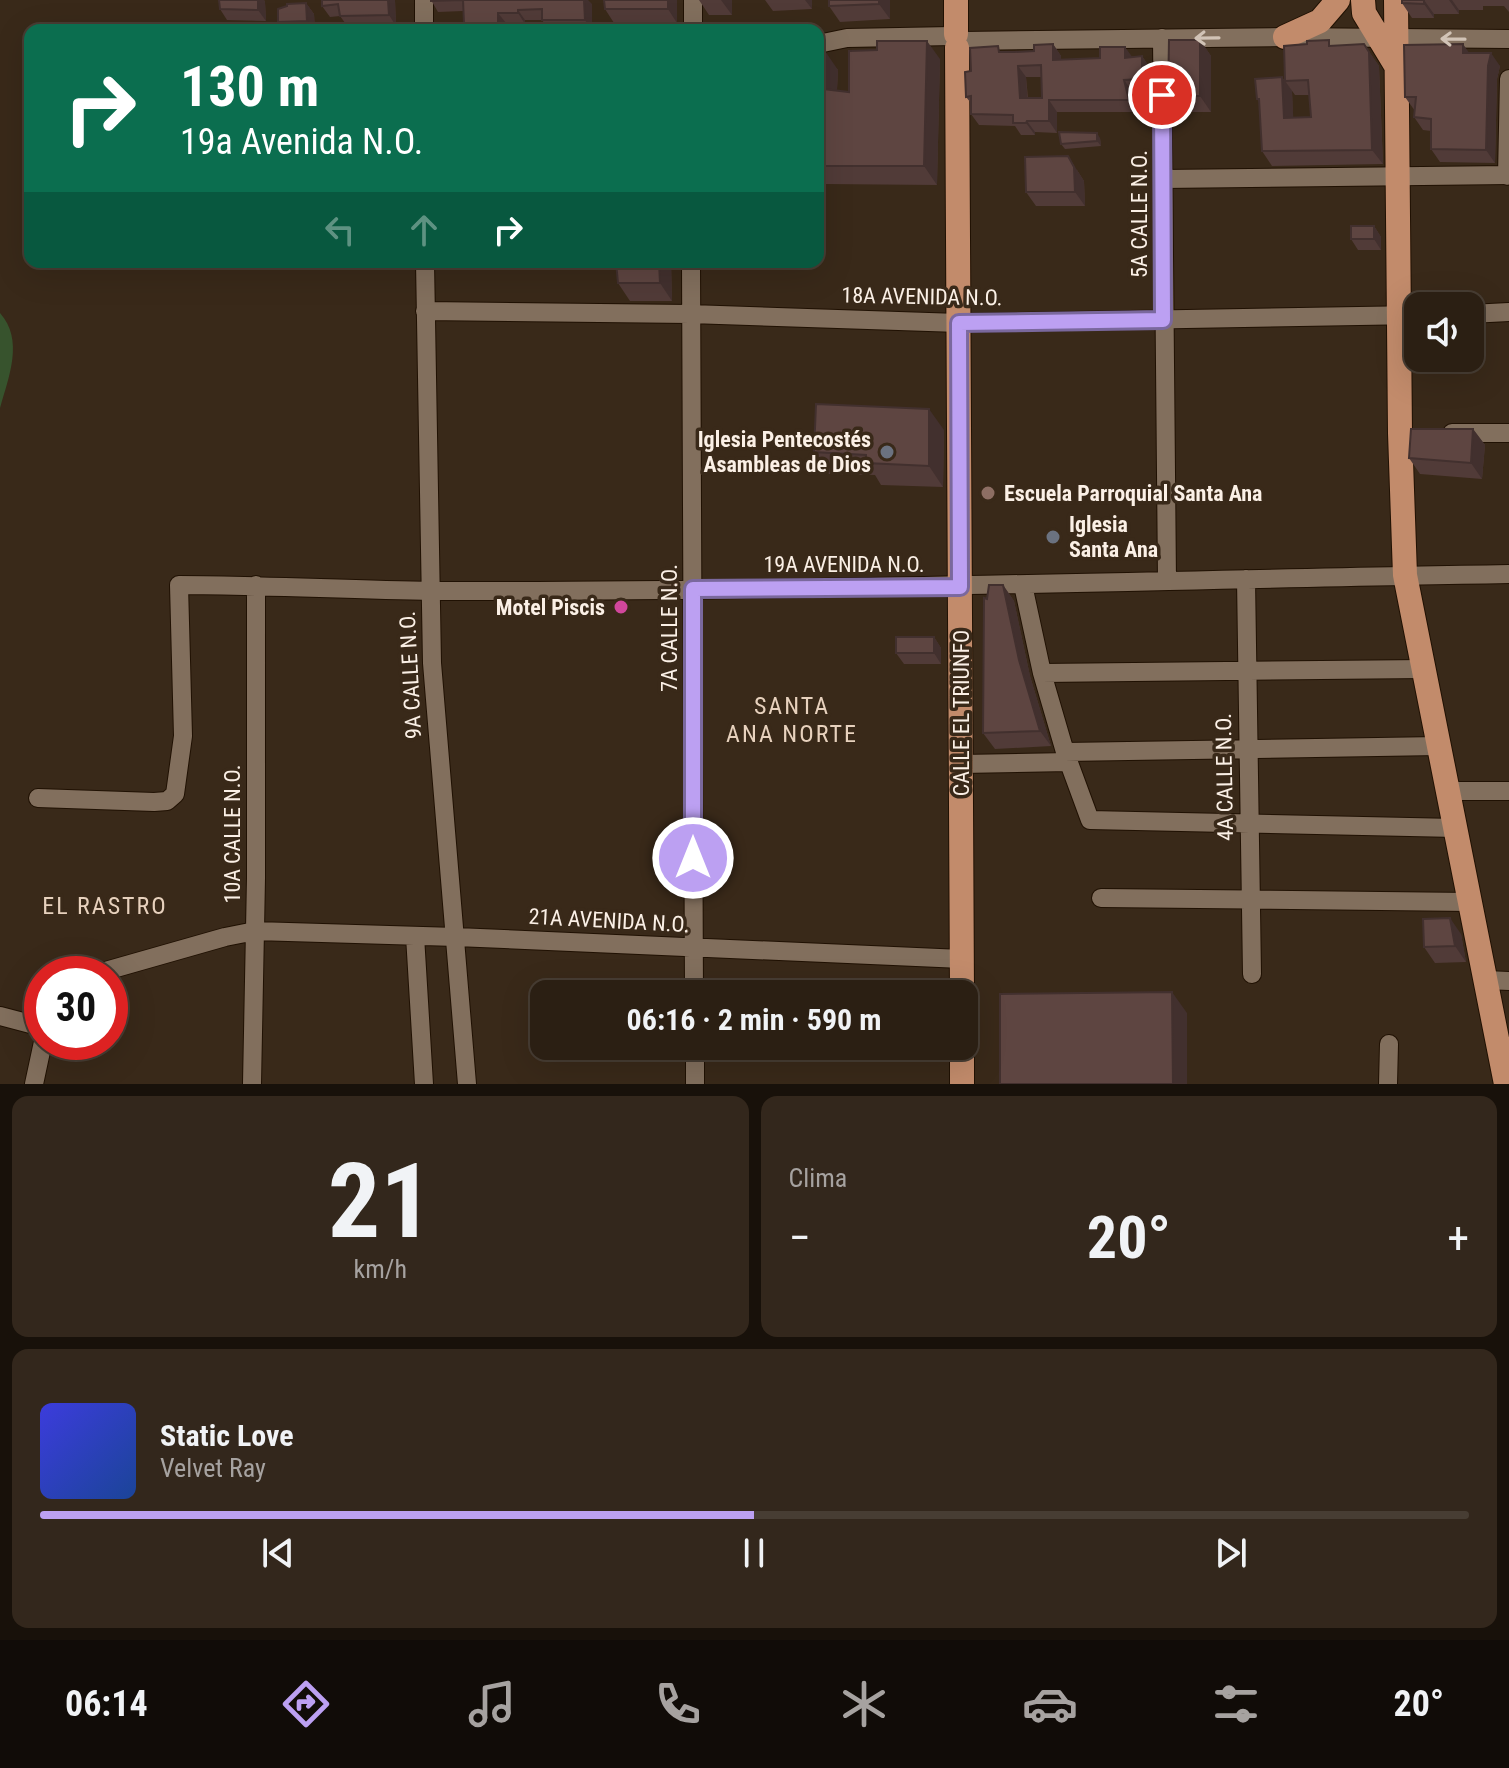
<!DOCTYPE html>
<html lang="es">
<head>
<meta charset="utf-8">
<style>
  :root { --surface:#2b1f13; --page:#33271c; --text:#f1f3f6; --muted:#a6a2a0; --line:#473d33; --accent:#bca0f2 }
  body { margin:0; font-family:"Roboto Condensed",sans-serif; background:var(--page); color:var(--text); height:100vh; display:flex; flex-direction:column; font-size:30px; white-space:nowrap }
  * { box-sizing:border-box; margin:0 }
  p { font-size:26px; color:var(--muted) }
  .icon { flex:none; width:44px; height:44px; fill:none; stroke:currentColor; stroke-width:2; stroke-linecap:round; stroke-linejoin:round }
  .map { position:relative; height:1084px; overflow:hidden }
  .panel { display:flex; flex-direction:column; gap:12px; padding:12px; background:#18110a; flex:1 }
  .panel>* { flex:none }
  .top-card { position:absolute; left:24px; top:24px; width:800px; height:244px; border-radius:16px; box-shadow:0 8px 32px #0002,0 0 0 2px var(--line); background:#0b6e4f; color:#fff; overflow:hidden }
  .controls { position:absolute; left:1404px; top:292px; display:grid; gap:16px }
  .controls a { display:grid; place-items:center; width:80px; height:80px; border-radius:16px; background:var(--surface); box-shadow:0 8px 32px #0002,0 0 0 2px var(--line); font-size:40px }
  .speed { position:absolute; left:24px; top:956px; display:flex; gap:16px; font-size:40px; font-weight:700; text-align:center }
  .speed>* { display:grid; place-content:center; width:104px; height:104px; border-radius:50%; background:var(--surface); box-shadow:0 8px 32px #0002,0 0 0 2px var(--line); line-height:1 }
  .speed .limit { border:12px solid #d22; background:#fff; color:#111 }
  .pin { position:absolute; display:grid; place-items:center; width:68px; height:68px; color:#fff; margin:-34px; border:4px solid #fff; border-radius:50%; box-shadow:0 2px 8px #0007 }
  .me { position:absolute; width:88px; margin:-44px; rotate:0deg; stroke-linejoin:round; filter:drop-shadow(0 0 6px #0008) }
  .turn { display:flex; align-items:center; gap:28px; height:168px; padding:0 24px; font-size:36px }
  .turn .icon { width:104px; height:104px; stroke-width:2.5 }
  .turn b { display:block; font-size:56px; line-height:68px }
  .lanes { display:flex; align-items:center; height:76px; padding:0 24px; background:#0003; justify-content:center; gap:40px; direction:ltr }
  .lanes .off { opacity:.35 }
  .big { font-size:60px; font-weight:700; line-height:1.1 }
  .panel .tile { flex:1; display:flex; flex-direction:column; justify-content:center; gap:12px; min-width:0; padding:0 28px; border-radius:16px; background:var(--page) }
  .panel .dial { align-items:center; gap:0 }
  .dial b { font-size:104px; line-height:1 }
  .song { display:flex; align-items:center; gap:24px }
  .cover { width:96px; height:96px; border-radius:12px; background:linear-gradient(135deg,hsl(240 70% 55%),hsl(220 70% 35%)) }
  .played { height:8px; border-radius:4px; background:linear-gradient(90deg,var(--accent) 50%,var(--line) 50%) }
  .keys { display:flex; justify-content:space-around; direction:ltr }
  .heat { display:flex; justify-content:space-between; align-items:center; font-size:44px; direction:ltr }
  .panel .tiles { flex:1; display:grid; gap:12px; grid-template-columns:1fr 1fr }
  .tile:last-child { grid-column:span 2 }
  .trip { position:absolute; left:530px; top:980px; width:448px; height:80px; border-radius:16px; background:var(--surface); box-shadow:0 8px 32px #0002,0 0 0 2px var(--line); font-weight:700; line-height:80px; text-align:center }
  .tabs { display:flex; height:128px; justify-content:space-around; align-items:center; background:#110c08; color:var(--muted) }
  .tabs .icon { width:56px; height:56px }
  .tabs .current { color:var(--accent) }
  .tabs b { font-size:36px; color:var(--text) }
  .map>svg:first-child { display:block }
</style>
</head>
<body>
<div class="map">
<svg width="1509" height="1084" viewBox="0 0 1509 1084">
  <rect width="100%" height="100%" fill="#392919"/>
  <path fill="#37532d" d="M0,313C24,340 9,376 0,408Z"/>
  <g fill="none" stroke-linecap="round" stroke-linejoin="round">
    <defs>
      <path id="minor" d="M424,0V30
        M693,0V30
        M1162,38L1167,581
        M964,41L1285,37L1509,39
        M818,44L847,38L952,36
        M1507,176L1509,79
        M1163,179L1509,175
        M425,262L432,663L467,1084
        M691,262L694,994
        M425,311L690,314L959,323L1418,315
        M1470,314L1509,312
        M1452,433H1509
        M1246,579L1252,974
        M1023,585L1042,673L1065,752L1090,820L1456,828
        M1042,673L1424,669
        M1065,752L1439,746
        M961,764L1069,762
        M1448,791H1509
        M38,798L154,802L167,801L175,794L183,736L179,585C264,585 348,590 433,591C792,592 1150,580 1509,574
        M1101,898L1470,902
        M415,936L424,1084
        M95,974L225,937L255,931L456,937L962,959
        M1486,980L1509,981
        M0,1016L42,1027
        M695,1046V1084
        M34,1084L43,1042
        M252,1084L256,878V585
        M1388,1084L1389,1044"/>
      <path id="major" d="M1363,0L1364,13L1398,69
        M1396,0L1400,433L1405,575L1506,1084
        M956,34V0
        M1285,37L1320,21L1338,0
        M957,48L962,994
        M962,1046V1084"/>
    </defs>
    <use href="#minor" stroke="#201103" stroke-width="20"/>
    <use href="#major" stroke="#201103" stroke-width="26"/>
    <use href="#minor" stroke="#826f5d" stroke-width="18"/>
    <use href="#major" stroke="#c28b6b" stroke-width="24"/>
  </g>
  <path fill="#513b38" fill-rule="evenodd" d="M219,0H264L265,2L266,21L227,20L220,9Z
    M395,0L396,26L348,27L340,16L330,17L322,6Z
    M431,0L592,4V30H549L542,20H525V24L506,23V30H468L464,24L463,11L438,12Z
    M677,0V23H614L605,9Z
    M699,0H732V15H709Z
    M765,0H812V9L773,11Z
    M829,0H890V19L840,22L829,6Z
    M1402,0H1509V12L1504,6H1483V10H1459V14H1434V18H1412L1402,3Z
    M306,3L314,14L315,30H284L278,22Z
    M1200,40L1211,56V112H1180L1168,96Z
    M1053,44L1061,56V60L1142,56L1150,68V91H1132L1137,112H1057V133L1035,132V135H1021L1015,126L979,125L971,114V103L966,97L971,71L1003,52L1034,51ZM1026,77H1041L1042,98H1028Z
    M1307,44L1332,46L1364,44L1374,59L1379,66L1383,164L1272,166L1262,151L1259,102L1257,99L1282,77L1292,91L1293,118L1311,117L1309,95H1295L1285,81Z
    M818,48L838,70L837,90L849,92L940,59L937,185L824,184V199H818Z
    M1469,53L1500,66L1497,79L1495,163L1440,162L1431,149V131L1423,130L1414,117L1415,111L1405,97Z
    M1100,138L1101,146L1065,149L1061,144Z
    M1077,170L1084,181L1085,206H1036L1026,192Z
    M1374,226L1381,237V250H1358L1351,239Z
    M616,262H671L672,301H630L618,283Z
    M1473,429L1485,445L1482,479L1420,474L1409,458Z
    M944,430L943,487L881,485L875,475L829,474L814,452Z
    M1003,585L1014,601L1030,676L1051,746L995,749L983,733L987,599Z
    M934,637L941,648V664H904L896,653Z
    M1461,934L1466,962L1435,963L1424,947Z"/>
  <path fill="#42302e" d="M258,0H264L265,2L266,21L258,10Z
    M388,0H395L396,26L389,15Z
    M584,0H588L592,4V30L585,20Z
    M668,0H677V23L668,9Z
    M721,0H732V15Z
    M805,0H812V9Z
    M879,0H890V19L879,4Z
    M1424,0L1434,14V18L1424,4Z
    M1449,0H1452L1459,10V14Z
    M306,3L314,14L315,30L307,21Z
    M518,10L525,20V24L518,13Z
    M498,13L506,23V30H503L498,23Z
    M1200,40L1211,56V112L1200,96Z
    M927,41L940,59L937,185L924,166Z
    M1053,44L1061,56V72L1053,60Z
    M1364,44L1379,66L1383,164L1372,150Z
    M1463,44L1472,57L1463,53Z
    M1125,47L1133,58H1125Z
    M825,51L838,70L836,108L824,89Z
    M1491,53L1500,66L1497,79L1495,163L1486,150L1488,66Z
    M1142,56L1150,68V91L1142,79Z
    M1018,66L1026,77L1028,109L1020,98Z
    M1282,77L1292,91L1294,133L1284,118Z
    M1124,80L1132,91L1137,112L1129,100Z
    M1049,100L1057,112V133L1049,121Z
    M1027,121L1035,132V135L1026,123Z
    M1097,133L1100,138L1101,146L1097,141Z
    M1068,156L1084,181L1085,206L1075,192Z
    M818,175L824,184V199L818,190Z
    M1374,226L1381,237V250L1374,239Z
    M659,262H671L672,301L660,283Z
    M929,409L944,430L943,487L929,466Z
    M1473,429L1485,445L1482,479L1471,463Z
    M1003,585L1014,601L1030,676L1051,746L1040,731L1019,660Z
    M934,637L941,648V664L934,653Z
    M1450,918L1461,934L1466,962L1455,946Z
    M1172,992L1187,1013V1084H1173Z"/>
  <path fill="#5e4541" stroke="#42302e" stroke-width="2" fill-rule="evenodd" d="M219,0H258V10L220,9Z
    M322,0H388L389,15L340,16L338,4L322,6Z
    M431,0H584L585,20H542V9L518,10V13H498V23L464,24L463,0L431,1Z
    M604,0H668V9H605Z
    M829,0H879V4L829,6Z
    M1402,0H1424V4L1402,3Z
    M306,3L307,21L278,22V9L287,6V4Z
    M1169,40H1200V96H1168Z
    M1329,40V46L1364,44L1369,52L1372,150L1262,151L1259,99H1257L1255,79L1282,77L1284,118L1311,117L1308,80L1285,81L1284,46L1307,44V41Z
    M877,41H927L924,166H818V51H825L824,89L849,92V51L877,50Z
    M1053,44V60L1100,58V47H1125V58L1142,56V79L1124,80L1129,100H1049V121H1027L1026,123H1013V115L971,114V96L966,97L965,72L971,71L970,48L998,46L999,52H1014L1034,51V45ZM1041,65L1042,98H1020L1018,66Z
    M1463,44V53H1491L1488,66L1486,150L1431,149V119L1414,117L1416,97H1405L1404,45Z
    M1059,132L1097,133V141L1061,144Z
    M1068,156L1074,167L1075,192H1026L1025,157Z
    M1351,226H1374V239H1351Z
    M616,262H659L660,283H618Z
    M816,404L929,409V466L866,463V455L814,452Z
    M1411,429H1473L1471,463L1409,458Z
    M989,585H1003L1019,660L1040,731L983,733L984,598L987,599Z
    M896,637H934V653H896Z
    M1450,918L1455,946L1424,947L1423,919Z
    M1172,992L1173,1084H1000V994Z"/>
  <defs><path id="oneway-shaft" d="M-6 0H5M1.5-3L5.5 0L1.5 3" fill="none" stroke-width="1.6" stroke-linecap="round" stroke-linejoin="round" transform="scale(2)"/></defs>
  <g stroke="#d1c3b6">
    <use href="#oneway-shaft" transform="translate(1207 38) rotate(179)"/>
    <use href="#oneway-shaft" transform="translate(1453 39) rotate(-179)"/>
  </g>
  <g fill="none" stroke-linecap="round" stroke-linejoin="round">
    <defs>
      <path id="route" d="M693,858V589L960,587L959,323L1163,320L1162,95"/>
    </defs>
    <use href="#route" stroke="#7a689d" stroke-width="20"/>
    <use href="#route" stroke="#bca0f2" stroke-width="14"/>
  </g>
  <g fill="#6b7280" stroke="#392919" stroke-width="3">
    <circle cx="887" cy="452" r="8"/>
    <circle cx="1053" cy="537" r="8"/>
  </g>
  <circle fill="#8d6e63" stroke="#392919" stroke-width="3" cx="988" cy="493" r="8"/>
  <circle fill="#d1479c" stroke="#392919" stroke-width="3" cx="621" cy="607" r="8"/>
  <g text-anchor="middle" stroke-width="7" stroke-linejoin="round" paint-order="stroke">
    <g font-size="22" fill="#fbf0e6" stroke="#392919">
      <text transform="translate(1139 214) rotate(-90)" y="8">5A CALLE N.O.</text>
      <text transform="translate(922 296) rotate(1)" y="8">18A AVENIDA N.O.</text>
      <text x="844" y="572">19A AVENIDA N.O.</text>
      <text transform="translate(669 628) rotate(-90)" y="8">7A CALLE N.O.</text>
      <text transform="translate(410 675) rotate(-93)" y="8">9A CALLE N.O.</text>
      <text transform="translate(961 713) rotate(-90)" y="8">CALLE EL TRIUNFO</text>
      <text transform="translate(1224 777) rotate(-91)" y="8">4A CALLE N.O.</text>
      <text transform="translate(232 834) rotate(-90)" y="8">10A CALLE N.O.</text>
      <text transform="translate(609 920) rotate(3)" y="8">21A AVENIDA N.O.</text>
    </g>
    <g font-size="22" font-weight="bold" fill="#fbf0e6" stroke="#392919" text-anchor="end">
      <text x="871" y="447">Iglesia Pentecostés<tspan x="871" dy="25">Asambleas de Dios</tspan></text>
      <text x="1004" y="501" text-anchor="start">Escuela Parroquial Santa Ana</text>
      <text x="1069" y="532" text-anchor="start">Iglesia<tspan x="1069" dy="25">Santa Ana</tspan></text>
      <text x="605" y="615">Motel Piscis</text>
    </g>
    <g font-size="24" letter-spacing="2" fill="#e7d1bd" stroke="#392919">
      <text x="792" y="714">SANTA<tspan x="792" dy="28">ANA NORTE</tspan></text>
      <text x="105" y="914">EL RASTRO</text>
    </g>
  </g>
</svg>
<div class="controls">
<a><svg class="icon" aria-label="sound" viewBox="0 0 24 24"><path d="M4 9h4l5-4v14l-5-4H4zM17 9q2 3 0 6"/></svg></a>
</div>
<div class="speed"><div class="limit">30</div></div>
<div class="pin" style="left:1162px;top:95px;background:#d93025"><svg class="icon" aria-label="arrive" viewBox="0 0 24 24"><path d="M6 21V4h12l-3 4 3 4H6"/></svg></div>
<svg class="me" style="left:693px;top:858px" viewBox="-20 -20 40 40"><circle r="17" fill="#bca0f2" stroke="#fff" stroke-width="3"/><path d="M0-11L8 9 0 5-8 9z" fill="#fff"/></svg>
<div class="trip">06:16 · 2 min · 590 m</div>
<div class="top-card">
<div class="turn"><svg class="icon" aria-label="right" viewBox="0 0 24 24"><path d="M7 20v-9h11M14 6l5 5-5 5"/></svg><div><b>130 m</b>19a Avenida N.O.</div></div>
<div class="lanes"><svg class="icon off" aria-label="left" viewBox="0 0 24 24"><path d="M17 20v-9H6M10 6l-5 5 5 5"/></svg><svg class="icon off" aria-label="ahead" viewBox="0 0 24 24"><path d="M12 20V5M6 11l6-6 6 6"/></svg><svg class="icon" aria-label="right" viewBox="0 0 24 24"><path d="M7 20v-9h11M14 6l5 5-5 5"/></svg></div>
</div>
</div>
<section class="panel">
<div class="tiles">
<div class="tile dial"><b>21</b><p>km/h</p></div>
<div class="tile"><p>Clima</p>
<div class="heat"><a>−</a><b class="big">20°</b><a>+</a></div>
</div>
<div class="tile">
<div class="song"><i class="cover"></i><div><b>Static Love</b><p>Velvet Ray</p></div></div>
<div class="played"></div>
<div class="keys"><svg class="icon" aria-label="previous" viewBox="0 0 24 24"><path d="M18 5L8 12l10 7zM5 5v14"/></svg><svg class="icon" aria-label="pause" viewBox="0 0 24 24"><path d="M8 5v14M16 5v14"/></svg><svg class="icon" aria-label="next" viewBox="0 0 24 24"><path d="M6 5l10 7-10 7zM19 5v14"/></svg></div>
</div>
</div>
</section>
<nav class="tabs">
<b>06:14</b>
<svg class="icon current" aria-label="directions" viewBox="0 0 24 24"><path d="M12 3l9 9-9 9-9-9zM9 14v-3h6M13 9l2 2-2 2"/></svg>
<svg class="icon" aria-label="music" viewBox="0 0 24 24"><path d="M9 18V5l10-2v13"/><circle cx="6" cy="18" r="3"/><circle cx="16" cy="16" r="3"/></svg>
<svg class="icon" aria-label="phone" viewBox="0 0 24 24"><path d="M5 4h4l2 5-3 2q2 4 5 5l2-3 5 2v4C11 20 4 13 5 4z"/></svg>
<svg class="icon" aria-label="climate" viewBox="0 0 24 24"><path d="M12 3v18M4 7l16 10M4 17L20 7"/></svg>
<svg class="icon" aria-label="car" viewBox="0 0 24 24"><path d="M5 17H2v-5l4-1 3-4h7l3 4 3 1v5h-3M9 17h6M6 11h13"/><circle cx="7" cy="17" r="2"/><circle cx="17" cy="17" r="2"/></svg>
<svg class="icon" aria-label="filters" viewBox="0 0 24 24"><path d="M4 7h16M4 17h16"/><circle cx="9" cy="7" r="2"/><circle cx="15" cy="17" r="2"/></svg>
<b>20°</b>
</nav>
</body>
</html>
